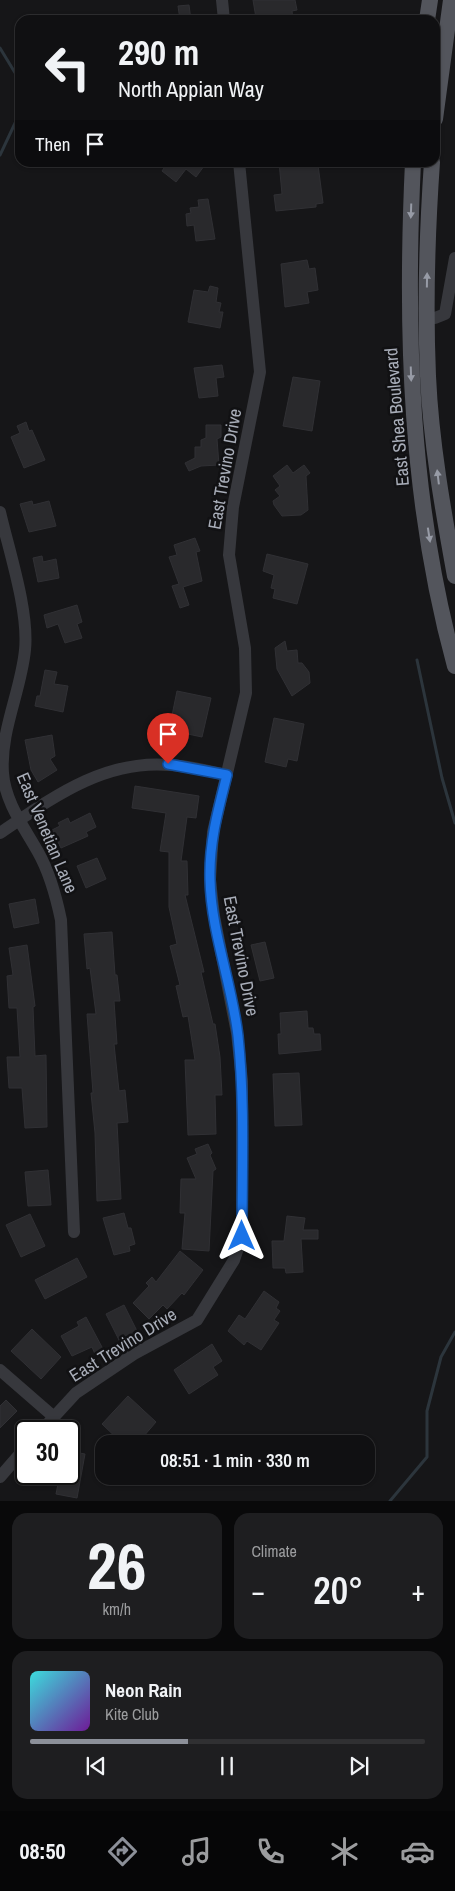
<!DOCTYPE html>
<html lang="en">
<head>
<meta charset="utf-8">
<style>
  :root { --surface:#101012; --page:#1e1e20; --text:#f1f3f6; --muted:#9c9d9f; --line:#303032; --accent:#8c9099 }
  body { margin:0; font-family:"Archivo Narrow",sans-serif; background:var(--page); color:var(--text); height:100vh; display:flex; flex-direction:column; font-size:19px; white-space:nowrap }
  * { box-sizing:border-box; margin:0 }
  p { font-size:16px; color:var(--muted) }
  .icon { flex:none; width:28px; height:28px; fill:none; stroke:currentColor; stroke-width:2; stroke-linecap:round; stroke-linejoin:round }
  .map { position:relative; height:1501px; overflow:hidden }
  .panel { display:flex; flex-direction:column; gap:12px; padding:12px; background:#09090a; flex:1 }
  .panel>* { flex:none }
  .top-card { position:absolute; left:15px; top:15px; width:425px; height:152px; border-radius:15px; box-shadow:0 1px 4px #0004,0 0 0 1px var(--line); background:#101012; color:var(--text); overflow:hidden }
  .speed { position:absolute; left:15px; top:1420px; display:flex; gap:10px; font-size:25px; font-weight:700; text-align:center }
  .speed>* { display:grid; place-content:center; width:65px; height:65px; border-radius:50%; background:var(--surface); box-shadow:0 1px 4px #0004,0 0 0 1px var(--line); line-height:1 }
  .speed .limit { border:2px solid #111; border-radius:8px; background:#fff; color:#111 }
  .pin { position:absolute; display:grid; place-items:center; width:42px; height:42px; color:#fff; margin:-51px -21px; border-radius:50% 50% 50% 0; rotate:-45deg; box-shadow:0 0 5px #0007 }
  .pin .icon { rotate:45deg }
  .me { position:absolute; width:55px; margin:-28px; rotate:0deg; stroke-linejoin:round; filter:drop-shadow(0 0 4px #0008) }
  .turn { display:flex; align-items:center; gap:18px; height:105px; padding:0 20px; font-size:22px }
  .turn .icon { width:65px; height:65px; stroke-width:2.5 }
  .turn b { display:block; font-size:35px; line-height:42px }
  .then { display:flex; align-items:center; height:48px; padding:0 20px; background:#0003; gap:10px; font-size:19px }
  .big { font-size:38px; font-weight:600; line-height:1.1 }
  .panel .widget { flex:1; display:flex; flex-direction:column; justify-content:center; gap:8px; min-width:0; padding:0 18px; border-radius:15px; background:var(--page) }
  .panel .dial { align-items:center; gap:0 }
  .dial b { font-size:65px; line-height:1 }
  .song { display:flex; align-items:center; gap:15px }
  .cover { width:60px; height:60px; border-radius:8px; background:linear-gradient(135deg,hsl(180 70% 55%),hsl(280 70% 35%)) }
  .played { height:5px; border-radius:2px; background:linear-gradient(90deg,var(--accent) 40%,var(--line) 40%) }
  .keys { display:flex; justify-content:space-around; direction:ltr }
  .heat { display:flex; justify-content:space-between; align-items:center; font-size:28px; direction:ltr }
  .panel .tiles { flex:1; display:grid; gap:12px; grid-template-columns:1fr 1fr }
  .widget:last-child { grid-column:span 2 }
  .trip { position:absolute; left:95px; top:1435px; width:280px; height:50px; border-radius:15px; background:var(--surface); box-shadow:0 1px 4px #0004,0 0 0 1px var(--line); font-weight:600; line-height:50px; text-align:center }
  .tabs { display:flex; height:80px; justify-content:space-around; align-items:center; background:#060607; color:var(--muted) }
  .tabs .icon { width:35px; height:35px }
  .tabs .on { color:var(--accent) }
  .tabs b { font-size:22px; color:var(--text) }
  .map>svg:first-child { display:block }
</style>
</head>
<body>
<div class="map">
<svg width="455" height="1501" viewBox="0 0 455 1501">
  <rect width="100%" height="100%" fill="#161618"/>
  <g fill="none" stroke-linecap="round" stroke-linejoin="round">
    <path stroke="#2c353c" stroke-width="3" d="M0,48L17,76V119L0,155
      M417,660L442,778L455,823
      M390,1501L427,1457V1411L441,1357L455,1332"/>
  </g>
  <path fill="#29292c" stroke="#303034" d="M253,0H295L297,10L292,11L293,20H264L263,17L256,18Z
    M189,5L191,20H180L178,6Z
    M168,162H207L196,177L186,169L176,182L162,171Z
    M279,162L318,165L323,203L316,204V207L276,211L274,195L282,194Z
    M208,199L215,239L196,241L194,225L187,226L186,214L191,213L190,208L199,207L198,200Z
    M307,260L309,269L315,268L318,290L307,292L309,303L285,307L281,264Z
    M210,286L218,288L216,302L221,303L219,312H223L220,328L188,322L194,290L208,292Z
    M222,365L224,377L216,378L218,396L199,398L194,368Z
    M293,377L320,381L312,431L283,426Z
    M26,422L29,431L32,430L45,460L24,468L11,437L20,433L17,426Z
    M206,425H221V437L217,439L219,465L201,466L189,471L185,463L195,458V447H201V440L206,438Z
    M287,465L293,473L304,465L310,473L306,476L308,510L301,515L282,516L274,505L273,501L280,496L275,490L280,486L273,476Z
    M32,501L33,505L49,501L56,526L29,532L20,504Z
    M195,538L200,551L196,552L202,581L183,587L189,605L180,608L172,586L179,584L169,557L177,555L174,545Z
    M267,554L308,564L297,604L273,598L275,589L271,588L274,575L263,571Z
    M42,556L43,562L56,559L59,578L38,582L33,558Z
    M77,605L82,622L77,624L82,638L65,643L58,624L47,628L44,615Z
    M285,641L287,651L297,650L298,663H302L309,672L310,683L292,696L277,669L275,648Z
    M45,670L57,672L54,684L68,686L63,712L35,706L37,696H40Z
    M177,691L211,698L202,737L169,730Z
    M274,718L304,724L297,761L288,759L286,767L265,762Z
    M52,735L55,756L50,759L57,770L38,782L31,770L25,740Z
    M135,786L199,796L196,818L187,817L181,861H187L188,895H185L204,972H201L213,1024H215L220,1057L222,1095H215L216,1134L188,1135L185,1060H195L188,1016L183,1017L176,986L180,985L170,946L177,944L169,907V852L160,851L166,813L132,808Z
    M90,813L96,827L86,832L88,836L61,848L52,830L60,826L58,823L68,818L70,823Z
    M97,858L106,879L86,888L77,866Z
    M35,899L39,923L14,928L9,904Z
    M112,932L115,975H117L120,1001H114L117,1044H114L119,1091L125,1090L128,1122L117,1123L121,1199L97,1201L95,1133L91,1093H93L87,1014H96L90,968L87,969L84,934Z
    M265,942L274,978L260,981L251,945Z
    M27,945L35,1006L33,1007L35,1056L46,1055L47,1127L25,1128L22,1088H9L7,1057H20L17,1008H9L7,976L13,975L9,948Z
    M307,1011L308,1028H313L314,1034H320L321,1050L279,1054L278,1034H281L280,1013Z
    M299,1073L302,1125L275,1126L273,1074Z
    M208,1144L212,1153L210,1155L216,1169L213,1171L209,1251L182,1249L185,1213H180L181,1179H196L187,1158L197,1154L195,1149Z
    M48,1170L51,1205L28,1206L25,1172Z
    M124,1213L128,1228H131L135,1244L129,1246L130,1251L114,1255L103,1218Z
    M30,1214L45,1246L21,1257L6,1225Z
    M287,1216L305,1218L303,1230H318V1239H301L303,1272L286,1273L285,1268H273L272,1241H284Z
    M180,1251L203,1270L184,1295L182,1293L167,1309L163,1305L149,1319L133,1303L149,1286L146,1283L152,1277L156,1282Z
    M77,1258L87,1277L45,1299L35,1280Z
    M264,1291L279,1302L276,1308L280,1311L274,1320L279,1323L261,1350L247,1341L244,1345L228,1331L239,1315L245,1319Z
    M124,1305L138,1333L120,1342L106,1314Z
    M86,1317L103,1349L95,1354L92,1347L72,1356L61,1336L79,1326L77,1322Z
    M32,1329L61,1357L41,1379L11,1351Z
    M212,1344L222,1361L213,1367L218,1375L189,1394L174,1370Z
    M128,1396L156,1422L137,1444H123L102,1424Z
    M6,1400L17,1411L0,1428V1406Z
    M69,1451L85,1454L77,1498L56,1494L60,1474H69Z"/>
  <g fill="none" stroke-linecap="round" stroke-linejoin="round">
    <path stroke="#37383d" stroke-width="12" d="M222,0L224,20
      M427,317L435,318L445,314L455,258
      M0,512C9,551 29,611 25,650C21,691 0,731 3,773C5,802 24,827 38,852C50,873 56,896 61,920L74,1232
      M0,833C52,798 104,759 170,765C189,766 208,771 227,775
      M0,1370L54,1417
      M41,1431L76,1393L134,1354L197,1320L234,1260L242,1236V1081L237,1033L214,916L210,880L213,832L246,693L245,648L229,555L233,507L260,372L239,162
      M0,1477L26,1447"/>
    <path stroke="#53555c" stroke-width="16" d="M427,20L430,0
      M435,119L451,0
      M413,162C405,331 410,503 455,666
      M432,162C427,234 425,305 428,376C431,443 443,510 455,576"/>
  </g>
  <defs><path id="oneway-solid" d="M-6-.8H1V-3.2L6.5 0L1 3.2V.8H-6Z" transform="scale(1.25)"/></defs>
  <g fill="#979ba6">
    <use href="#oneway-solid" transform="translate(411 211) rotate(92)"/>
    <use href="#oneway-solid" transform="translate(427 280) rotate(-89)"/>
    <use href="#oneway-solid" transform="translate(411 374) rotate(88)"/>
    <use href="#oneway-solid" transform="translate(438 477) rotate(-97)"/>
    <use href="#oneway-solid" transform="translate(429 535) rotate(81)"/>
  </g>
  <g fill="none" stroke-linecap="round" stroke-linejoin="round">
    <defs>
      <path id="route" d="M168,764L227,775C218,810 209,843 210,879C211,932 232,983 238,1036C245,1102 242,1169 242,1236"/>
    </defs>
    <use href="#route" stroke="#114b97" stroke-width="12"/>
    <use href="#route" stroke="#1a73e8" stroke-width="9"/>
  </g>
  <g text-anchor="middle" stroke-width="5" stroke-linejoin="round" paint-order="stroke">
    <g font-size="18" fill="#a8adb8" stroke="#111113">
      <text transform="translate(397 417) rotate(-95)" y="6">East Shea Boulevard</text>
      <text transform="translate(225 469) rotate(-80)" y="6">East Trevino Drive</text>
      <text transform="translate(47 833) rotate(67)" y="6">East Venetian Lane</text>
      <text transform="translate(241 956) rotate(79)" y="6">East Trevino Drive</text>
      <text transform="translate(123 1345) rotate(-32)" y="6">East Trevino Drive</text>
    </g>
  </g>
</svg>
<div class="speed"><div class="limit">30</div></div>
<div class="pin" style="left:168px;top:764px;background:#d93025"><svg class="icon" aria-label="arrive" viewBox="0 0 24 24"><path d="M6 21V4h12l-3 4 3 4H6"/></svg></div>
<svg class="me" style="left:242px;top:1236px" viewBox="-20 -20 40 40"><path d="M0-17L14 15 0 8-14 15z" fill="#1a73e8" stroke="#fff" stroke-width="4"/></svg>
<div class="trip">08:51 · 1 min · 330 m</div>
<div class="top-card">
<div class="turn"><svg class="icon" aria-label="left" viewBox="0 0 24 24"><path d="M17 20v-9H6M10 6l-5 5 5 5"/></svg><div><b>290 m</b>North Appian Way</div></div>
<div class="then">Then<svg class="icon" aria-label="arrive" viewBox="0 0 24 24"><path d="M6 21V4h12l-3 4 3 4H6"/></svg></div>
</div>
</div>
<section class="panel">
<div class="tiles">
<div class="widget dial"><b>26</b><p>km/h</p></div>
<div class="widget"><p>Climate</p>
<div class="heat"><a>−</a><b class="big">20°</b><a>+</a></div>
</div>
<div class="widget">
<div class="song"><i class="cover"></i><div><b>Neon Rain</b><p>Kite Club</p></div></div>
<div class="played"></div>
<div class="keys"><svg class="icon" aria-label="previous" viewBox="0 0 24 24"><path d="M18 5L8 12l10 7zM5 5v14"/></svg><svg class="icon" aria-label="pause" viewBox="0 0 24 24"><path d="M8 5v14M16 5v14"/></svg><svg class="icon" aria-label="next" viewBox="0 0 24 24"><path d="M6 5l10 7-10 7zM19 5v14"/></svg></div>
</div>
</div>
</section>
<nav class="tabs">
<b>08:50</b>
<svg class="icon on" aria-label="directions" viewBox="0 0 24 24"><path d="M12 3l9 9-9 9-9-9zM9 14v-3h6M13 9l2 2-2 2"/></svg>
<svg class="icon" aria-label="music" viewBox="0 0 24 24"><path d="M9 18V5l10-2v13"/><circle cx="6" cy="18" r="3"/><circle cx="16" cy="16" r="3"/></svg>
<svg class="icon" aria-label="phone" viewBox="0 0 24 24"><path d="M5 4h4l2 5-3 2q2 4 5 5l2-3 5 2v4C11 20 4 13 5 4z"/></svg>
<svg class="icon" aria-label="climate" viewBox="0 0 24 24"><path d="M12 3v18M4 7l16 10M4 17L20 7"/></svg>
<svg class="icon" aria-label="car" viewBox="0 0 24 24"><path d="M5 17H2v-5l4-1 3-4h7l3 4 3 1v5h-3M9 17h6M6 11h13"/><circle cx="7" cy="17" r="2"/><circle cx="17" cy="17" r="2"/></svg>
</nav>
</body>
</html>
